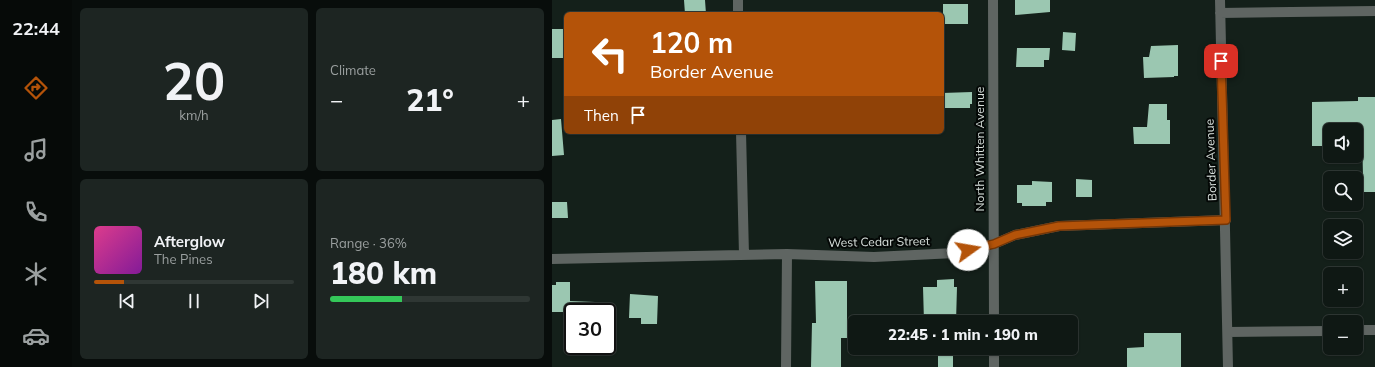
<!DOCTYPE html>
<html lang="en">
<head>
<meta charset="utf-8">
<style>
  :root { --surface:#0f1814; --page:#1d2522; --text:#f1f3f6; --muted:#9ba0a0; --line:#2f3734; --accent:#b45309 }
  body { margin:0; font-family:Mulish,sans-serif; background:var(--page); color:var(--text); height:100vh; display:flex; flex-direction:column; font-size:15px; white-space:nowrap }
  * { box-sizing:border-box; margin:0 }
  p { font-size:13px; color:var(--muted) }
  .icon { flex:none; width:22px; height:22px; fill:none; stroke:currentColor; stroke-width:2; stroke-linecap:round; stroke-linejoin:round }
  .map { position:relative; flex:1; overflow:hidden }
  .side { display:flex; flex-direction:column; gap:8px; padding:8px; background:#080d0b; width:480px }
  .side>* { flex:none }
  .top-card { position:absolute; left:12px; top:12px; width:380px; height:122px; border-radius:6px; box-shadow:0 1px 3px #0004,0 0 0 1px var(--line); background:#b45309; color:#fff; overflow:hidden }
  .fabs { position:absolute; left:771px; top:123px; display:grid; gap:8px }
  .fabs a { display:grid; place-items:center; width:40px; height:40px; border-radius:6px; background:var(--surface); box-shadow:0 1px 3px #0004,0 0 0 1px var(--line); font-size:20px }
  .speed { position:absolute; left:12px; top:303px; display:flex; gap:8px; font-size:20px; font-weight:700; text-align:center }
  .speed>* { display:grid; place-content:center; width:52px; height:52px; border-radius:50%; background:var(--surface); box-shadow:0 1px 3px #0004,0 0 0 1px var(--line); line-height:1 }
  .speed .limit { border:2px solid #111; border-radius:6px; background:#fff; color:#111 }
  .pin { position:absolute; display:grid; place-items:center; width:34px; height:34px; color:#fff; margin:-17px; border-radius:8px; box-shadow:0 2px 6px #0006 }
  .me { position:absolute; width:44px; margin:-22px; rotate:77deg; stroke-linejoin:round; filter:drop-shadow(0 0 3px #0008) }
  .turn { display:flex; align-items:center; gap:14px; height:84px; padding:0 20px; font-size:18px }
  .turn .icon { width:52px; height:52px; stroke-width:2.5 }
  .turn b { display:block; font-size:28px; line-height:34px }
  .then { display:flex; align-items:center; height:38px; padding:0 20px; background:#0003; gap:8px; font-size:15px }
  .big { font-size:30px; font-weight:800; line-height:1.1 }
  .side .tile { flex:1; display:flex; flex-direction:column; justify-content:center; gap:6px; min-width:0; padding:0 14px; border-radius:6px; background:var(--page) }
  .side .dial { align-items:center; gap:0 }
  .dial b { font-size:52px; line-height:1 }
  .song { display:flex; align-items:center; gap:12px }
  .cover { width:48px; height:48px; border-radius:6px; background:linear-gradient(135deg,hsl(330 70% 55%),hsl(290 70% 35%)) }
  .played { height:4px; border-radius:2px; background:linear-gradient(90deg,var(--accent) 15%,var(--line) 15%) }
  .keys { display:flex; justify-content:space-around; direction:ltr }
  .heat { display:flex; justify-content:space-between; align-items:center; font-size:22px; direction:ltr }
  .charge { height:6px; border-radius:3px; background:linear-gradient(90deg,#34c759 36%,var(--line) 0) }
  .side .tiles { flex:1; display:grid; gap:8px; grid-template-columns:repeat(2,1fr) }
  .trip { position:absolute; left:296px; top:315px; width:230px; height:40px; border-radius:6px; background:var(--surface); box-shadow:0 1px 3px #0004,0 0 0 1px var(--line); font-weight:800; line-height:40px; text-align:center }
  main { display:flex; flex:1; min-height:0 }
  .tabs { display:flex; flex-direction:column; width:72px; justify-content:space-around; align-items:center; background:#060a08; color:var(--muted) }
  .tabs .icon { width:28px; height:28px }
  .tabs .current { color:var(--accent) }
  .tabs b { font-size:18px; color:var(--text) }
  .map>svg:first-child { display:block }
</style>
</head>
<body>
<main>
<nav class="tabs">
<b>22:44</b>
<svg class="icon current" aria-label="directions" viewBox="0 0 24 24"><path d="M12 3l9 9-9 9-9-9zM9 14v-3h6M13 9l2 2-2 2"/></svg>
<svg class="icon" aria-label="music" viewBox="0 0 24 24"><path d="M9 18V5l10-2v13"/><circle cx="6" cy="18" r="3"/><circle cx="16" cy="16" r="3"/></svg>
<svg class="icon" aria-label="phone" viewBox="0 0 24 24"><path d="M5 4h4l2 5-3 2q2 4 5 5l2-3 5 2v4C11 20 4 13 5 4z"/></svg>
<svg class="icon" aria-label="climate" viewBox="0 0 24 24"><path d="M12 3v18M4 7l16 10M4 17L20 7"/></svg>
<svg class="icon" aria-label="car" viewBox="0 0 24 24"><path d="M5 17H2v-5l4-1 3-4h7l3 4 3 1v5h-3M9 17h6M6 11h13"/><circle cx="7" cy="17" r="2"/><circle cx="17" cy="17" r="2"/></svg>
</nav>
<section class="side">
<div class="tiles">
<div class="tile dial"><b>20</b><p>km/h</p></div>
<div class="tile"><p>Climate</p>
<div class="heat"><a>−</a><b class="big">21°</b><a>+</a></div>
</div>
<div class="tile">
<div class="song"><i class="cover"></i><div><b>Afterglow</b><p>The Pines</p></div></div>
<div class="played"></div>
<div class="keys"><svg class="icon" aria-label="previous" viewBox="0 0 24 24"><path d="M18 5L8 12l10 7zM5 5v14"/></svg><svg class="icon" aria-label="pause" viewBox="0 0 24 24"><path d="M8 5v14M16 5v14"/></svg><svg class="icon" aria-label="next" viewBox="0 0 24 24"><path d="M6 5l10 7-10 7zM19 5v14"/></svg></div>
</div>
<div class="tile"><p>Range · 36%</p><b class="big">180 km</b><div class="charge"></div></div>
</div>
</section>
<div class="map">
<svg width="823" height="367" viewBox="0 0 823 367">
  <rect width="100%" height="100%" fill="#14201a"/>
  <path fill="#9bc7b1" d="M132,0H153L154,14H133Z
    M463,0H498V12L463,15Z
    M391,4H416V24H391Z
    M0,29H14L13,58H0Z
    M511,32L524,33L523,51L510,50Z
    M626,45V76H622V77L592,78L591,57H597L599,46Z
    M465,48H498L497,60H492V67H464Z
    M420,92V104H418V108H390V93Z
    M806,97H823V192H804V177H811L810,130H778V146H760V102L806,101Z
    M597,104H615V120H618V144H582L581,127H595Z
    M9,119L12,155L0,156V120Z
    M524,179L540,180V197H524Z
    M480,181L500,182V202H494V206H470V203H465V185H480Z
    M0,202H15L16,218H0Z
    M402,279V287H405L404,322H372L371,287H385V280Z
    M263,281H295V323H300V338H289V367H259L260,323H264Z
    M4,282H18V301L43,302V312H0V285H4Z
    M78,294L106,296L105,324H89V318H77Z
    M592,333H629V367H575V348L592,347Z
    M386,349H401V367H386Z"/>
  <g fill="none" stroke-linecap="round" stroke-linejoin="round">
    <path stroke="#5f6562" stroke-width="10" d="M186,0V14
      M441,0L442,322
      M668,0L676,367
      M668,13L823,11
      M189,132L192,255
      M0,259L235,254L322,257L403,253L442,244L463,235L507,226L674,220
      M804,330H823
      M676,332L778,331
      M442,348V367
      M234,367L235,254"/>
  </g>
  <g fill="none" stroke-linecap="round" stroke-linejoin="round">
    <defs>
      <path id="route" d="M416,250L442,244L463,235L507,226L674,220L669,61"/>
    </defs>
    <use href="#route" stroke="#753606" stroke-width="10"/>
    <use href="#route" stroke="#b45309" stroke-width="7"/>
  </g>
  <g text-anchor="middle" stroke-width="4" stroke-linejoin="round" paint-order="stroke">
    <g font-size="12" fill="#dae2de" stroke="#040806">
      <text transform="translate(428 149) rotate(-90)" y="4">North Whitten Avenue</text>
      <text transform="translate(659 160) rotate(-92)" y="4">Border Avenue</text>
      <text transform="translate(327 242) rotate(-1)" y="4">West Cedar Street</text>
    </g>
  </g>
</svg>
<div class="fabs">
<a><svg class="icon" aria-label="sound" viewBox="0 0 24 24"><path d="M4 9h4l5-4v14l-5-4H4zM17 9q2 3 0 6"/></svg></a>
<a><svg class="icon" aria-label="search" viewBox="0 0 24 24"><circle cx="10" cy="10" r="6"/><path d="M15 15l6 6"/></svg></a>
<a><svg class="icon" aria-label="layers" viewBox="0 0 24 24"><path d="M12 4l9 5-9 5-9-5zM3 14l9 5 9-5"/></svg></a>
<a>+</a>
<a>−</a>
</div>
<div class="speed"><div class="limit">30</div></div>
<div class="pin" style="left:669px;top:61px;background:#d93025"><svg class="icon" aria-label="arrive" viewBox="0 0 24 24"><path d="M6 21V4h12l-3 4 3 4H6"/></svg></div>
<svg class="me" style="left:416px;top:250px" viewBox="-20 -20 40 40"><circle r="19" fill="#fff"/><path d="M0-13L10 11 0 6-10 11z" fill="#b45309"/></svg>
<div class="trip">22:45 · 1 min · 190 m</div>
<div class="top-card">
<div class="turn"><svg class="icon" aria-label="left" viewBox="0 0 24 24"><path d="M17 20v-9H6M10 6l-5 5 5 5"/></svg><div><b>120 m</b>Border Avenue</div></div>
<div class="then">Then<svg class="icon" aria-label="arrive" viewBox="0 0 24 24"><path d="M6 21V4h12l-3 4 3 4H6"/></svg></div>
</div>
</div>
</main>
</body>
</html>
